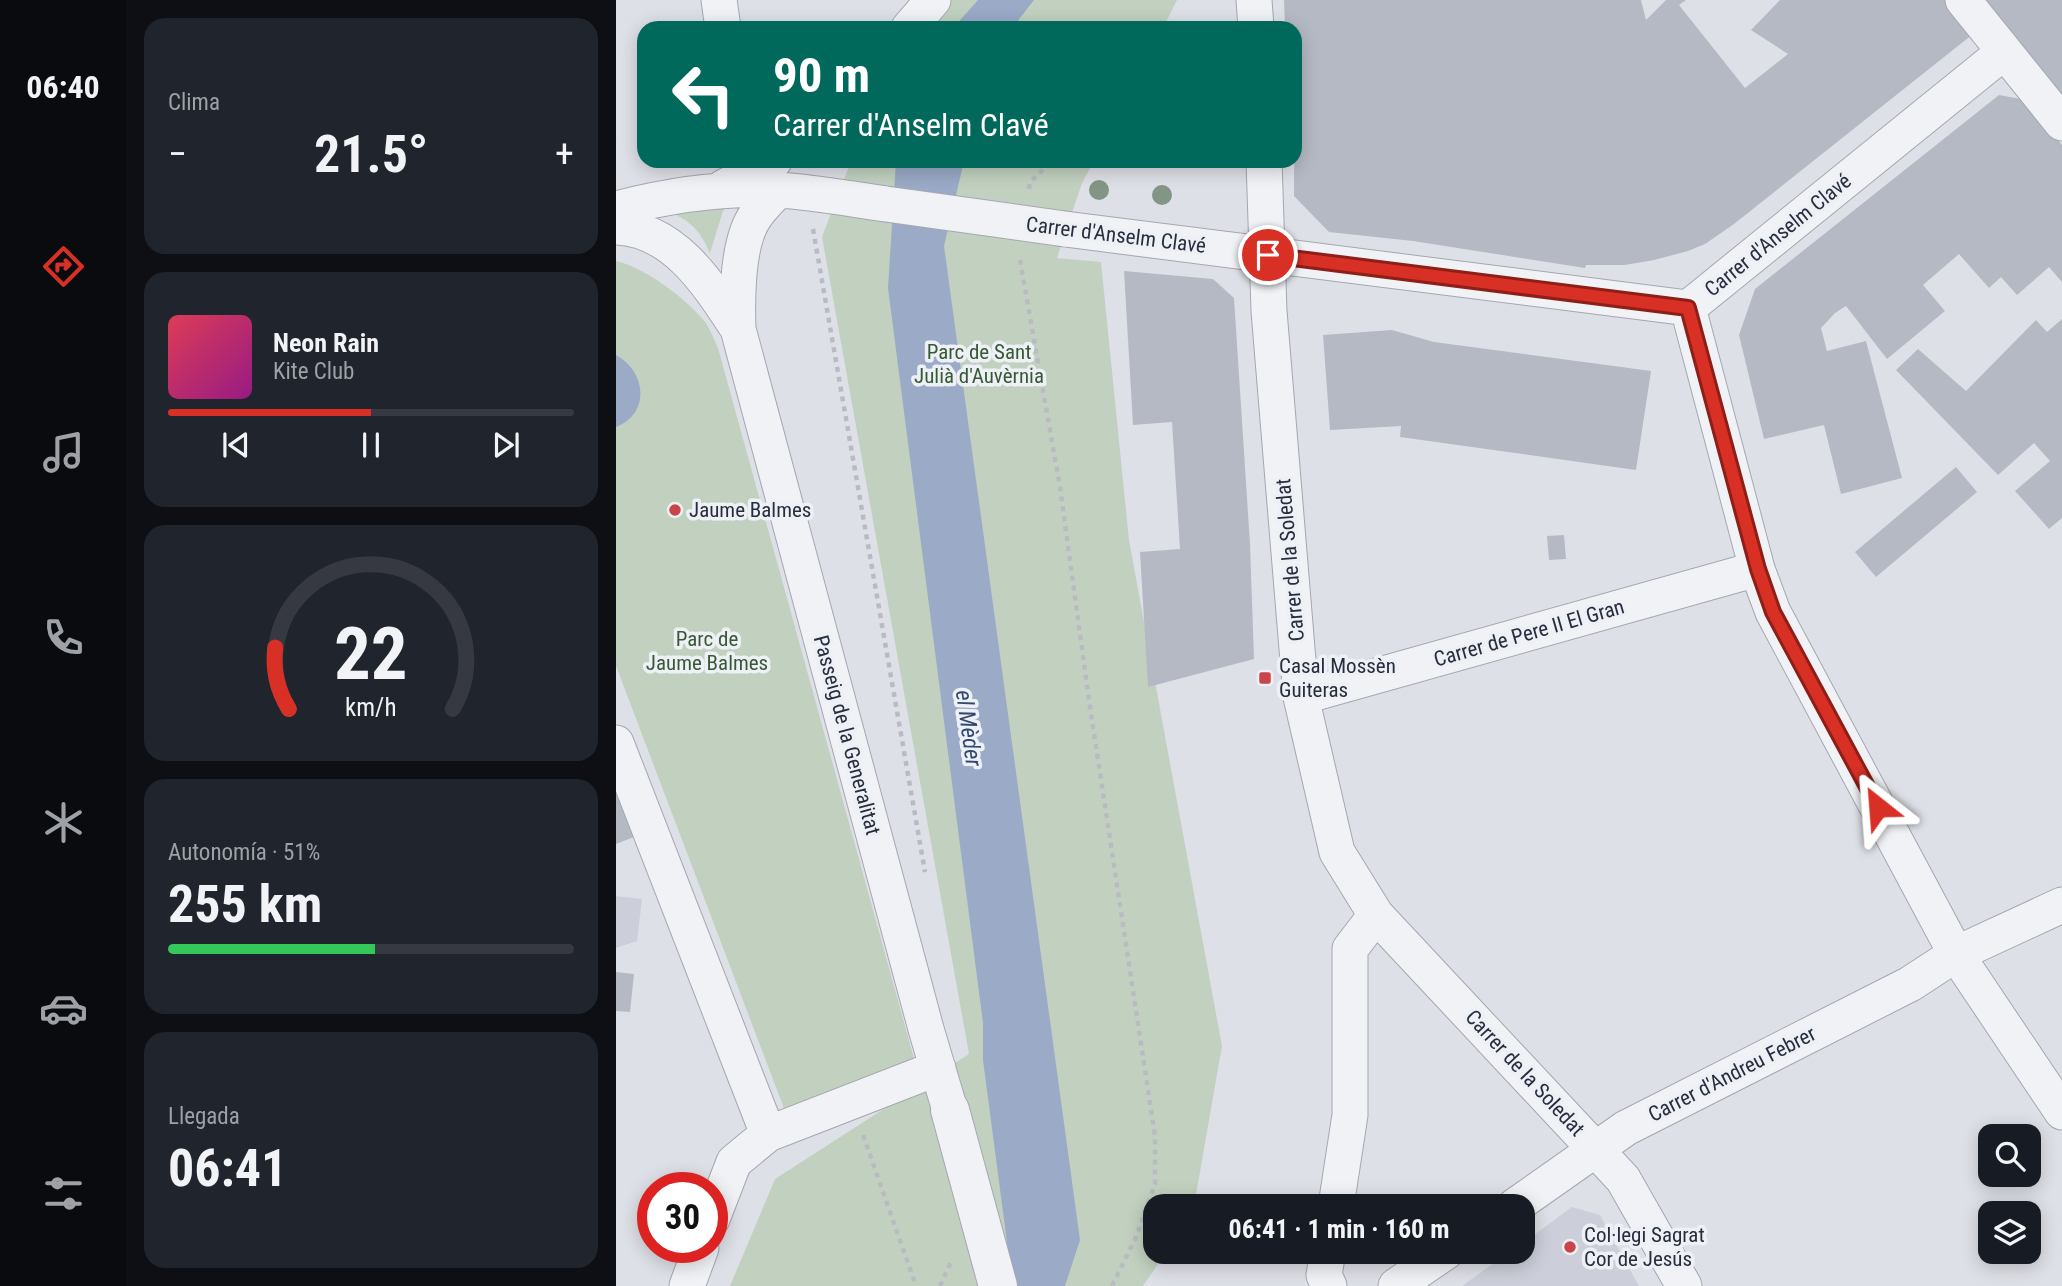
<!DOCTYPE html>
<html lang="es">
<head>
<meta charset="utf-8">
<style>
  :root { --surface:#171b24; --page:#20242c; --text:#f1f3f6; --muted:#9ea1a6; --line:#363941; --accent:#d93025 }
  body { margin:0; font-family:"Roboto Condensed",sans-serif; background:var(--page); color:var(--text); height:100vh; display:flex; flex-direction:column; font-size:26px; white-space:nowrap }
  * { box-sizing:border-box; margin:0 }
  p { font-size:23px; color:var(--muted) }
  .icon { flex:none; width:38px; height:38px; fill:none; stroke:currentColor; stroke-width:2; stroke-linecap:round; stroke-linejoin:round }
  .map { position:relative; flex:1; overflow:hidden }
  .drawer { display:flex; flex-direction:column; gap:18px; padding:18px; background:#0d0f14; width:490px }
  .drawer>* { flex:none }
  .guide { position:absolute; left:21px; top:21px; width:665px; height:147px; border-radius:21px; box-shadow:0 4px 18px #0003; background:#00695c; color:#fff; overflow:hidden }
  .buttons { position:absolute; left:1362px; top:1124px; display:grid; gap:14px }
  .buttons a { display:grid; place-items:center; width:63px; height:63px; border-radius:14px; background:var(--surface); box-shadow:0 4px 18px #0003; font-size:35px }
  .speed { position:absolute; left:21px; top:1172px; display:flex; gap:14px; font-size:35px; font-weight:700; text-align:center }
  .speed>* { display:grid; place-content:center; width:91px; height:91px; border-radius:50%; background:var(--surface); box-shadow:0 4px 18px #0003; line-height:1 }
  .speed .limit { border:10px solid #d22; background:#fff; color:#111 }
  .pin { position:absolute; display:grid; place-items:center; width:60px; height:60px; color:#fff; margin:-30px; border:4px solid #fff; border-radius:50%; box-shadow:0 2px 7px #0007 }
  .me { position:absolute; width:77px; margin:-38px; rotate:332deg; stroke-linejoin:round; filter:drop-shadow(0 0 5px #0008) }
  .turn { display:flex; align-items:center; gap:24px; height:147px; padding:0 21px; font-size:32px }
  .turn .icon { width:91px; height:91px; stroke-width:2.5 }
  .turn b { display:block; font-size:49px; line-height:60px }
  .big { font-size:52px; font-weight:700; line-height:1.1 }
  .drawer .widget { flex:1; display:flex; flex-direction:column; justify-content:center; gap:10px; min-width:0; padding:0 24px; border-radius:21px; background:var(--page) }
  .drawer .dial { align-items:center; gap:0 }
  .dial svg { height:182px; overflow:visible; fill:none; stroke:var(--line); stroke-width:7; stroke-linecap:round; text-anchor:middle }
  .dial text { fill:var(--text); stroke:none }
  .song { display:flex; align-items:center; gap:21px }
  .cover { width:84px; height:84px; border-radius:10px; background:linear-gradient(135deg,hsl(350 70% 55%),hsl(310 70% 35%)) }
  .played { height:7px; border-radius:4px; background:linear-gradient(90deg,var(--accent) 50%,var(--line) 50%) }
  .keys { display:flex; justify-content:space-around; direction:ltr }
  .heat { display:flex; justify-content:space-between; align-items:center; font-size:38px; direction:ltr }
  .charge { height:10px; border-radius:5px; background:linear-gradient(90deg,#34c759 51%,var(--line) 0) }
  .trip { position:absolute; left:527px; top:1194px; width:392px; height:70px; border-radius:21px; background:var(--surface); box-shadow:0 4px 18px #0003; font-weight:700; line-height:70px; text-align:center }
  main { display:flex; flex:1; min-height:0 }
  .tabs { display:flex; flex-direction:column; width:126px; justify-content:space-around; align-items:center; background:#090b0e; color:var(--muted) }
  .tabs .icon { width:49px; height:49px }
  .tabs .on { color:var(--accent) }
  .tabs b { font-size:32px; color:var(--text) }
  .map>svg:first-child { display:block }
</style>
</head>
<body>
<main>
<nav class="tabs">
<b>06:40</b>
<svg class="icon on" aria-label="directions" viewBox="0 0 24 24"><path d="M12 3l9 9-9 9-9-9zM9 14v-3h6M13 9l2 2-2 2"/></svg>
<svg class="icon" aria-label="music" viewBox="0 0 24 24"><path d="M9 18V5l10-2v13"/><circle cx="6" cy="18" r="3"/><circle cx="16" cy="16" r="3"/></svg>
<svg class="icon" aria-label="phone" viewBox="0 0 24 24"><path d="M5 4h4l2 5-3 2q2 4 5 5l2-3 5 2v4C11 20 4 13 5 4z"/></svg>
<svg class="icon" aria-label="climate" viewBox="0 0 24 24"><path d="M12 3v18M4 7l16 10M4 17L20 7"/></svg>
<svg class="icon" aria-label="car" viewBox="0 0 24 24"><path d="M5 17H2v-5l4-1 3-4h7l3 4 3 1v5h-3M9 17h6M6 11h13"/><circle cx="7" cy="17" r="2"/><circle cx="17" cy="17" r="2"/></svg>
<svg class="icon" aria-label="filters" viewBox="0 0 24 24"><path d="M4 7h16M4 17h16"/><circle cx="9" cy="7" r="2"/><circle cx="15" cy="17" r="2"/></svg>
</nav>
<section class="drawer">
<div class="widget"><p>Clima</p>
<div class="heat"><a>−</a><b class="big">21.5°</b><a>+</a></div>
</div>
<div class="widget">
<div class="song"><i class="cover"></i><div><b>Neon Rain</b><p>Kite Club</p></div></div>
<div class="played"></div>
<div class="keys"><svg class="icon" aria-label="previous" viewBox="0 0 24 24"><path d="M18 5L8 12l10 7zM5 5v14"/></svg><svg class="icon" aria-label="pause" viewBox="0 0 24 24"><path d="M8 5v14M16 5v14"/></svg><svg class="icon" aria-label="next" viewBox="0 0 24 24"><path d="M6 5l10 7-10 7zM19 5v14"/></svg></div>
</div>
<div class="widget dial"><svg viewBox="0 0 100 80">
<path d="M14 69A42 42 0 1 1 86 69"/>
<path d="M14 69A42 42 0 0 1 8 42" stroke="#d93025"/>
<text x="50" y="56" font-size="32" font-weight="700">22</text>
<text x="50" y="72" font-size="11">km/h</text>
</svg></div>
<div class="widget"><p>Autonomía · 51%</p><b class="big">255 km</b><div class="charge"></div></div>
<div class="widget"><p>Llegada</p><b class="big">06:41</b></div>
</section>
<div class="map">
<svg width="1446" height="1286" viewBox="0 0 1446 1286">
  <rect width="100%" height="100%" fill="#dee0e7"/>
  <path fill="#cccfd9" d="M0,896L26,899L21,941L0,948Z
    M956,1207L984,1215L1023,1286H846L895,1251H906L907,1243Z"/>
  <path fill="#c2d1bf" d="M327,0H561L547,28H304Z
    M235,161H478L466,183L441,258L485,262L513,540L606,1046L578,1206H539V1251H551L527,1286H114L159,1179L353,1054L206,237Z
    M115,201L107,211L94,253C82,226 71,218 43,208Z
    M0,261C29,267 72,300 90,323C95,331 98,340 102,348L299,1062L169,1111L0,666Z"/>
  <path fill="#9aaac7" d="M362,0H418L396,28H337Z
    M280,161H348L328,246L464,1240L449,1286H373L392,1250L367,1060V1023L272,288Z
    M0,355C30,371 35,413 0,427Z"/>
  <path fill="#b5b9c4" d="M668,0H1025L1030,20L1050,0H1070L1063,5L1129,88L1172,54L1135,30L1164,0H1329L1357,34L1118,224L1089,244L1072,251L1038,260L1009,265H970L969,268L797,241L713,232L678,196L679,28H669Z
    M1357,0H1446V103Z
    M1383,95L1410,100L1446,145V282L1433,267L1401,295L1385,277L1373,288L1343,254L1307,285L1329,311L1271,359L1230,306L1219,313L1205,328L1211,351L1250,341L1286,478L1225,494L1208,425L1148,439L1123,335L1139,289Z
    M508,271L597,279L618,298L634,544L638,659L532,687L524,552L564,549L556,422L517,425Z
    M1446,319V518L1433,529L1399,491L1434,461L1418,443L1382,475L1280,370L1302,349L1350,391L1420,320L1431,332Z
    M776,330L818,342L1035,371L1020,470L784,437L785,426L714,430L707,335Z
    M1340,467L1361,492L1260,577L1239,552Z
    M948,535L950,559L933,560L931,536Z
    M0,776L23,835L0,844Z
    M0,972L18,974L14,1012L0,1011Z"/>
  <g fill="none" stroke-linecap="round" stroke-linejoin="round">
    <defs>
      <path id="minor" d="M103,0L107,28
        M638,0L640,28
        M1347,0L1446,123
        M293,28L317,0
        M648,161L653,311L685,697L721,852L760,915L1007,1179L1068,1286
        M108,187L158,161
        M162,190C155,198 146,206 140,215C121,241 121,298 122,329L310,1029L334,1110
        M0,209C53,195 107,187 162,190C198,192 234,199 270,204
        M0,227C59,229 93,285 122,329
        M449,229L1072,308L1388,52
        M1072,308L1141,569L1157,612L1340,954L1446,1112
        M685,697L1141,569
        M0,743L152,1134
        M720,1206L734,1115V949L760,915
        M899,1206L1010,1128L1294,984L1340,954L1446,905
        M96,1219L118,1162L152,1134L322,1068
        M712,1251L708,1275L713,1286
        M71,1286L85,1248
        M780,1286L831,1251"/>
      <path id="tertiary" d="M334,1110L382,1286"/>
    </defs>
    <use href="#minor" stroke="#a4a7b1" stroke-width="37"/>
    <use href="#tertiary" stroke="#a4a7b1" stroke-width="40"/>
    <path stroke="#b9bbc2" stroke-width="4.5" stroke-dasharray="5 5" stroke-linecap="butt" d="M413,189L414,182L436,161
      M197,229L309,872
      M404,260L444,487L473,700L539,1136V1184L520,1237L496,1286
      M247,1135L300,1286
      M324,1286L335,1262"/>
    <use href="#minor" stroke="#f1f2f6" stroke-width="35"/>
    <use href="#tertiary" stroke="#f1f2f6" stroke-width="38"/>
    <defs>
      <path id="minor-bridge" d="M270,204L449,229"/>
    </defs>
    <use href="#minor-bridge" stroke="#a4a7b1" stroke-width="37" stroke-linecap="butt"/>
    <use href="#minor-bridge" stroke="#f1f2f6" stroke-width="35"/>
  </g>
  <g fill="#839685">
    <circle cx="483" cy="190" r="10"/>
    <circle cx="546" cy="195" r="10"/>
  </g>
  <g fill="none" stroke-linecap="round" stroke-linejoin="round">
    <defs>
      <path id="route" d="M652,255L1072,308L1142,569L1157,612L1262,807"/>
    </defs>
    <use href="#route" stroke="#8d1f18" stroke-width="18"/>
    <use href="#route" stroke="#d93025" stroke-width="12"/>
  </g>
  <g fill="#ca4549" stroke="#edf0f5" stroke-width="2.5">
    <circle cx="59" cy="510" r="7"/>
    <rect x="642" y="671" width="14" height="14" rx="3.5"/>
    <circle cx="954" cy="1247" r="7"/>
  </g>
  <g text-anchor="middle" stroke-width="7" stroke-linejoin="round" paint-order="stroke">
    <g font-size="21" fill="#282d3e" stroke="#edf0f5">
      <text transform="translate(500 235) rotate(7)" y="7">Carrer d'Anselm Clavé</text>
      <text transform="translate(1162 235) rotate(-39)" y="7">Carrer d'Anselm Clavé</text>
      <text transform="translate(674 560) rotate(-95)" y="7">Carrer de la Soledat</text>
      <text transform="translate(913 633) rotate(-16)" y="7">Carrer de Pere II El Gran</text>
      <text transform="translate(231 735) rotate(75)" y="7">Passeig de la Generalitat</text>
      <text transform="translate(909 1073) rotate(47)" y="7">Carrer de la Soledat</text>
      <text transform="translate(1116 1074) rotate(-27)" y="7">Carrer d'Andreu Febrer</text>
    </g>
    <g font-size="21" fill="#385935" stroke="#edf0f5">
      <text x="363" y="359">Parc de Sant<tspan x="363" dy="24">Julià d'Auvèrnia</tspan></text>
      <text x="91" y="646">Parc de<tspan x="91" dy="24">Jaume Balmes</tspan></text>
    </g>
    <g font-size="21" fill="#282d3e" stroke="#edf0f5" text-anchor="start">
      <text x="73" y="517">Jaume Balmes</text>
      <text x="663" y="673">Casal Mossèn<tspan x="663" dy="24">Guiteras</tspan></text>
      <text x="968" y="1242">Col·legi Sagrat<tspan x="968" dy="24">Cor de Jesús</tspan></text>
    </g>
    <g font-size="23" font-style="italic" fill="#334770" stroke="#edf0f5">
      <text transform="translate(353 728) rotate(82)" y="8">el Mèder</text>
    </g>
  </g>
</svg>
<div class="buttons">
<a><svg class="icon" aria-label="search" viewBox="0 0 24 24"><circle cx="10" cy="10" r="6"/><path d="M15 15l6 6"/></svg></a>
<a><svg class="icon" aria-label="layers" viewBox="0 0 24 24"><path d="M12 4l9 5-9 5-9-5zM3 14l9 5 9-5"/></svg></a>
</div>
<div class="speed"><div class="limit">30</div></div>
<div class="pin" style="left:652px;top:255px;background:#d93025"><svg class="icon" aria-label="arrive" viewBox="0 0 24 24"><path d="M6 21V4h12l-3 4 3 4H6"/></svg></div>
<svg class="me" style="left:1262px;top:807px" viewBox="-20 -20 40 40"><path d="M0-17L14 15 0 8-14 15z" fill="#d93025" stroke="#fff" stroke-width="4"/></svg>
<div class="trip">06:41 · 1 min · 160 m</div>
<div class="guide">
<div class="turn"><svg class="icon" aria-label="left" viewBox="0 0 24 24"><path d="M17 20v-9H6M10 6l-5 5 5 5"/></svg><div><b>90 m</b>Carrer d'Anselm Clavé</div></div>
</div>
</div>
</main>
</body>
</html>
